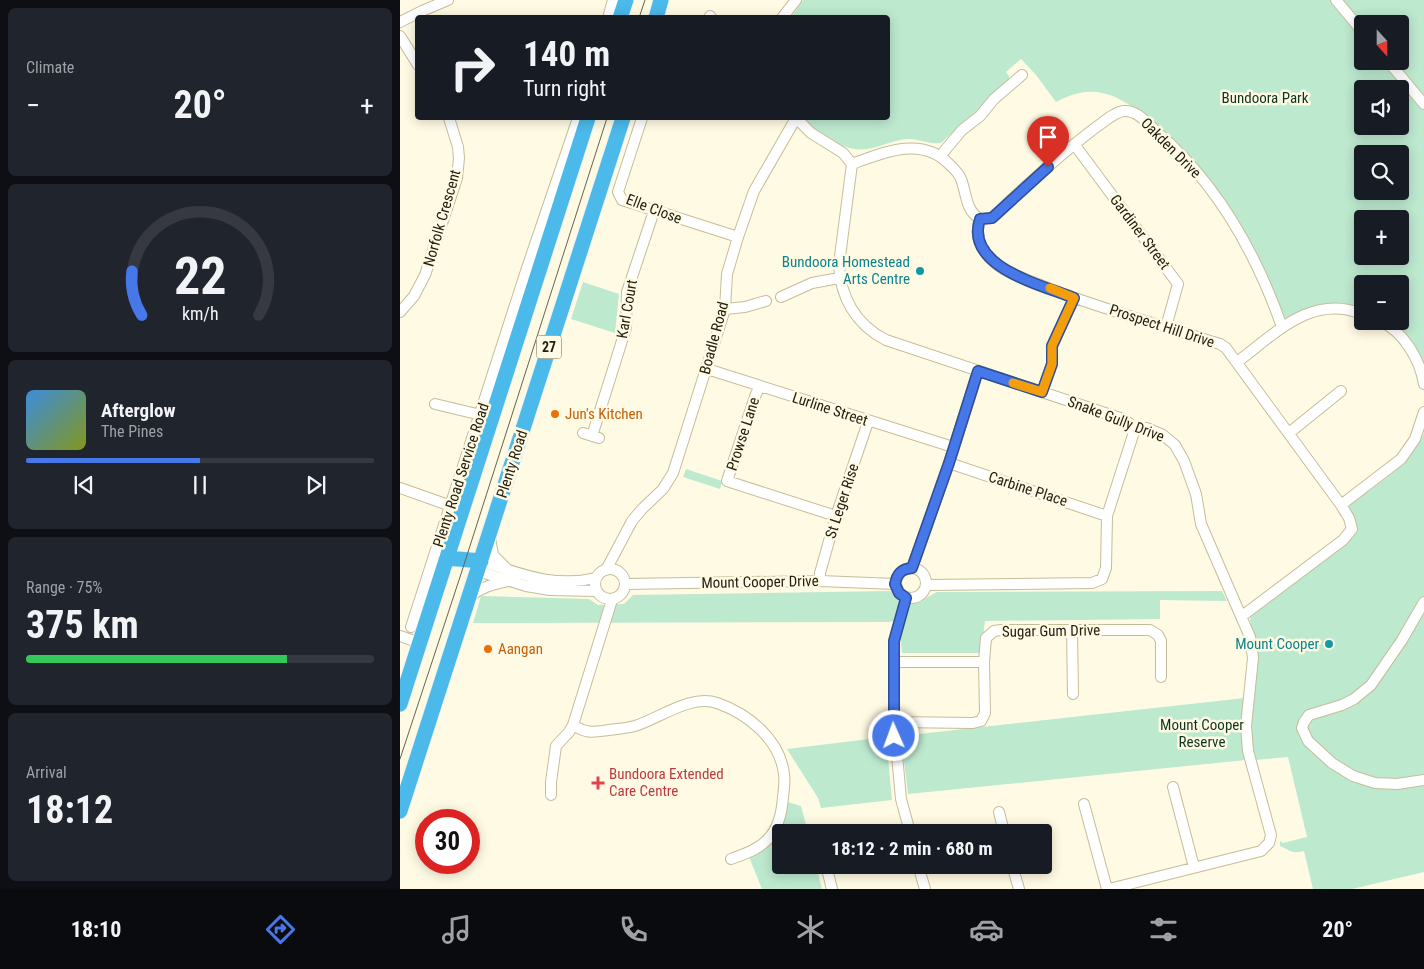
<!DOCTYPE html>
<html lang="en">
<head>
<meta charset="utf-8">
<style>
  :root { --surface:#171b24; --page:#20242c; --text:#f1f3f6; --muted:#9ea1a6; --line:#363941; --accent:#4778ea }
  body { margin:0; font-family:"Roboto Condensed",sans-serif; background:var(--page); color:var(--text); height:100vh; display:flex; flex-direction:column; font-size:19px; white-space:nowrap }
  * { box-sizing:border-box; margin:0 }
  p { font-size:16px; color:var(--muted) }
  .icon { flex:none; width:28px; height:28px; fill:none; stroke:currentColor; stroke-width:2; stroke-linecap:round; stroke-linejoin:round }
  .map { position:relative; flex:1; overflow:hidden }
  .panel { display:flex; flex-direction:column; gap:8px; padding:8px; background:#0d0f14; width:400px }
  .panel>* { flex:none }
  .banner { position:absolute; left:15px; top:15px; width:475px; height:105px; border-radius:5px; box-shadow:0 2px 12px #0003; background:#171b24; color:var(--text); overflow:hidden }
  .needle { width:32px; rotate:159deg }
  .controls { position:absolute; left:954px; top:15px; display:grid; gap:10px }
  .controls a { display:grid; place-items:center; width:55px; height:55px; border-radius:5px; background:var(--surface); box-shadow:0 2px 12px #0003; font-size:25px }
  .speed { position:absolute; left:15px; top:809px; display:flex; gap:10px; font-size:25px; font-weight:700; text-align:center }
  .speed>* { display:grid; place-content:center; width:65px; height:65px; border-radius:50%; background:var(--surface); box-shadow:0 2px 12px #0003; line-height:1 }
  .speed .limit { border:8px solid #d22; background:#fff; color:#111 }
  .pin { position:absolute; display:grid; place-items:center; width:42px; height:42px; color:#fff; margin:-51px -21px; border-radius:50% 50% 50% 0; rotate:-45deg; box-shadow:0 0 5px #0007 }
  .pin .icon { rotate:45deg }
  .me { position:absolute; width:55px; margin:-28px; rotate:358deg; stroke-linejoin:round; filter:drop-shadow(0 0 4px #0008) }
  .turn { display:flex; align-items:center; gap:18px; height:105px; padding:0 25px; font-size:22px }
  .turn .icon { width:65px; height:65px; stroke-width:2.5 }
  .turn b { display:block; font-size:35px; line-height:42px }
  .big { font-size:38px; font-weight:700; line-height:1.1 }
  .panel .widget { flex:1; display:flex; flex-direction:column; justify-content:center; gap:8px; min-width:0; padding:0 18px; border-radius:8px; background:var(--page) }
  .panel .dial { align-items:center; gap:0 }
  .dial svg { height:130px; overflow:visible; fill:none; stroke:var(--line); stroke-width:7; stroke-linecap:round; text-anchor:middle }
  .dial text { fill:var(--text); stroke:none }
  .song { display:flex; align-items:center; gap:15px }
  .cover { width:60px; height:60px; border-radius:8px; background:linear-gradient(135deg,hsl(210 70% 55%),hsl(70 70% 35%)) }
  .played { height:5px; border-radius:2px; background:linear-gradient(90deg,var(--accent) 50%,var(--line) 50%) }
  .keys { display:flex; justify-content:space-around; direction:ltr }
  .heat { display:flex; justify-content:space-between; align-items:center; font-size:28px; direction:ltr }
  .charge { height:8px; border-radius:4px; background:linear-gradient(90deg,#34c759 75%,var(--line) 0) }
  .trip { position:absolute; left:372px; top:824px; width:280px; height:50px; border-radius:5px; background:var(--surface); box-shadow:0 2px 12px #0003; font-weight:700; line-height:50px; text-align:center }
  .tabs { display:flex; height:80px; justify-content:space-around; align-items:center; background:#090b0e; color:var(--muted) }
  .tabs .icon { width:35px; height:35px }
  .tabs .current { color:var(--accent) }
  .tabs b { font-size:22px; color:var(--text) }
  main { display:flex; flex:1; min-height:0 }
  .map>svg:first-child { display:block }
</style>
</head>
<body>
<main>
<section class="panel">
<div class="widget"><p>Climate</p>
<div class="heat"><a>−</a><b class="big">20°</b><a>+</a></div>
</div>
<div class="widget dial"><svg viewBox="0 0 100 80">
<path d="M14 69A42 42 0 1 1 86 69"/>
<path d="M14 69A42 42 0 0 1 8 42" stroke="#4778ea"/>
<text x="50" y="56" font-size="32" font-weight="700">22</text>
<text x="50" y="72" font-size="11">km/h</text>
</svg></div>
<div class="widget">
<div class="song"><i class="cover"></i><div><b>Afterglow</b><p>The Pines</p></div></div>
<div class="played"></div>
<div class="keys"><svg class="icon" aria-label="previous" viewBox="0 0 24 24"><path d="M18 5L8 12l10 7zM5 5v14"/></svg><svg class="icon" aria-label="pause" viewBox="0 0 24 24"><path d="M8 5v14M16 5v14"/></svg><svg class="icon" aria-label="next" viewBox="0 0 24 24"><path d="M6 5l10 7-10 7zM19 5v14"/></svg></div>
</div>
<div class="widget"><p>Range · 75%</p><b class="big">375 km</b><div class="charge"></div></div>
<div class="widget"><p>Arrival</p><b class="big">18:12</b></div>
</section>
<div class="map">
<svg width="1024" height="889" viewBox="0 0 1024 889">
  <rect width="100%" height="100%" fill="#fffae3"/>
  <path fill="#bde9cf" fill-rule="evenodd" d="M403,0H1024V365L1012,342L989,321H1000V284H962V309L948,306L888,319L884,317L868,277L845,234L741,113C712,91 689,84 656,102L636,75L621,59L606,72L609,76V81L541,143C530,145 518,138 507,139C495,140 484,145 473,148C445,155 420,135 401,118H488V18H391ZM962,24H1000V61H962ZM962,89H1000V126H962ZM962,154H1000V191H962ZM962,219H1000V256H962Z
    M183,282L219,294L215,333L171,319Z
    M1024,433V872L952,889H913L904,851C891,854 892,851 880,846V841L883,843L907,837L888,757L854,760L850,721L858,658L854,635L850,620L851,614L860,606L950,540L958,531L956,521L949,507L953,502C981,482 1009,466 1024,433Z
    M286,469L322,481L320,489L283,477Z
    M491,591L497,598L516,603L537,592L822,591L827,601L760,600V619L585,621L581,653H502L500,636L506,619L489,622L73,623L81,596L189,599L198,605L224,604L233,595Z
    M845,698L846,760L508,794L501,736Z
    M486,737L492,800L421,808L418,798L387,749Z
    M388,802L401,806L408,832H381V865H416L422,889H362L349,857L360,851Z"/>
  <g fill="none" stroke-linecap="round" stroke-linejoin="round">
    <defs>
      <path id="minor" d="M936,0L962,31
        M310,16L311,18
        M208,18L213,0
        M382,18L396,0
        M0,22L22,11L48,0
        M0,36L18,65
        M988,61L1024,104
        M242,118L218,192L222,200L338,237
        M674,144L778,284L766,327
        M541,155L562,130L580,116L594,99L622,75
        M452,164C484,152 522,136 549,164C554,169 559,173 561,179C567,194 565,210 580,219
        M580,219C574,236 581,251 595,263C608,274 626,279 643,286C700,309 761,325 820,344L826,348L941,505L949,518L952,529L943,540L842,616
        M580,219L592,218C599,212 605,206 611,200C638,175 666,150 695,128C703,123 714,112 724,111C737,110 747,123 756,131C816,182 856,253 882,327
        M381,297L412,283L439,278
        M325,309L345,307L366,301
        M0,312L14,296L25,275L57,178L59,158L58,147L49,118
        M980,321C1003,331 1020,359 1024,384
        M837,362C874,335 911,293 962,314
        M307,369L553,447
        M360,387L356,394L327,481L436,516
        M642,392L652,364V346L674,298
        M35,404L81,415
        M183,433L199,438
        M889,433L941,391
        M192,436L226,328L227,292L254,211
        M549,463L707,516
        M0,488L51,506
        M941,505L1001,459L1015,439L1024,412
        M90,538L93,555L106,568
        M81,561C121,574 153,588 196,578
        M496 583a15 15 0 1 1 30 0a15 15 0 1 1-30 0Z
        M512,568L549,463L578,371
        M195 584a15 15 0 1 1 30 0a15 15 0 1 1-30 0Z
        M206,570L232,521L242,509L263,489L273,473L325,309L327,274L338,237L354,191L396,118L411,133L443,153L452,164L439,264C440,297 456,325 486,340L723,419L729,423L732,428
        M78,571L126,586L150,590L197,591
        M420,581V573L436,516L468,422
        M225,584L420,581L495,584
        M526,585L692,583L702,579L706,568L707,516L733,435L732,428
        M69,597C82,587 93,584 108,581
        M506,598L494,641V722L501,799L510,832
        M1024,602L1002,640L971,685L954,699L942,705L909,715L904,722L902,728L908,741L932,763L953,776L975,783L997,784L1024,780
        M11,627L126,271L178,118
        M672,630L673,694
        M0,636L20,643
        M494,662H584L586,638L594,631L601,630H750L758,635L761,641V677
        M494,722L573,723L581,721L585,713L584,662
        M173,725C187,734 193,732 209,730C217,729 227,728 235,726C260,718 291,694 317,703C349,714 380,740 384,774C385,782 384,790 383,797C382,811 378,829 368,839C358,850 344,854 331,859
        M773,787L794,867
        M151,795V782L156,746L169,732L173,725L211,603V599
        M684,804L707,889
        M599,812L604,832
        M426,865L432,889
        M518,865L525,889
        M612,865L619,889
        M709,889L861,851L869,843L871,835L848,751L846,726L853,658L850,637L801,524L796,494L784,461L775,445L763,435L747,428H732"/>
      <path id="highway" d="M220,18L226,0
        M256,18L261,0
        M47,558L81,561
        M0,704L188,118
        M0,811L223,118"/>
    </defs>
    <use href="#minor" stroke="#c5bd99" stroke-width="12"/>
    <use href="#highway" stroke="#f2f1f1" stroke-width="17"/>
    <use href="#minor" stroke="#fff" stroke-width="10"/>
    <use href="#highway" stroke="#4bb9e9" stroke-width="15"/>
    <path stroke="#676252" stroke-width="1" d="M239,18L245,0
      M0,759L61,574L207,118"/>
  </g>
  <g fill="none" stroke-linecap="round" stroke-linejoin="round">
    <defs>
      <path id="route" d="M494,736V641L506,598L499,593L495,584C497,574 501,569 512,568L549,463L578,371L642,392L652,364V346L674,298C642,285 564,267 580,219L592,218L648,167"/>
    </defs>
    <use href="#route" stroke="#2e4e98" stroke-width="12"/>
    <use href="#route" stroke="#4778ea" stroke-width="9"/>
    <path stroke="#f59e0b" stroke-width="9" d="M613,383L642,392L652,364V346L674,298L650,288"/>
  </g>
  <g fill="#0f9aa8" stroke="#fffae3" stroke-width="2">
    <circle cx="520" cy="271" r="5"/>
    <circle cx="929" cy="644" r="5"/>
  </g>
  <g fill="#e8710a" stroke="#fffae3" stroke-width="2">
    <circle cx="155" cy="414" r="5"/>
    <circle cx="88" cy="649" r="5"/>
  </g>
  <path fill="#e0444e" stroke="#fffae3" stroke-width="2" d="M195.5 775.5h5v5h5v5h-5v5h-5v-5h-5v-5h5z"/>
  <g text-anchor="middle" stroke-width="5" stroke-linejoin="round" paint-order="stroke">
    <rect fill="#fffae3" stroke="#645f4f" stroke-width="1" x="136.5" y="335.5" width="25" height="23" rx="4"/>
    <g font-size="14" font-weight="bold" fill="#211d0f">
      <text x="149" y="352">27</text>
    </g>
    <g font-size="15" fill="#0c3522" stroke="#fffae3">
      <text x="865" y="103">Bundoora Park</text>
      <text x="802" y="730">Mount Cooper<tspan x="802" dy="17">Reserve</tspan></text>
    </g>
    <g font-size="15" fill="#211d0f" stroke="#fffae3">
      <text transform="translate(771 148) rotate(45)" y="5">Oakden Drive</text>
      <text transform="translate(254 209) rotate(21)" y="5">Elle Close</text>
      <text transform="translate(42 218) rotate(-74)" y="5">Norfolk Crescent</text>
      <text transform="translate(740 232) rotate(53)" y="5">Gardiner Street</text>
      <text transform="translate(227 309) rotate(-80)" y="5">Karl Court</text>
      <text transform="translate(762 326) rotate(18)" y="5">Prospect Hill Drive</text>
      <text transform="translate(314 338) rotate(-75)" y="5">Boadle Road</text>
      <text transform="translate(430 409) rotate(18)" y="5">Lurline Street</text>
      <text transform="translate(716 419) rotate(21)" y="5">Snake Gully Drive</text>
      <text transform="translate(343 434) rotate(-72)" y="5">Prowse Lane</text>
      <text transform="translate(112 464) rotate(-72)" y="5">Plenty Road</text>
      <text transform="translate(61 475) rotate(-72)" y="5">Plenty Road Service Road</text>
      <text transform="translate(628 489) rotate(18)" y="5">Carbine Place</text>
      <text transform="translate(442 501) rotate(-72)" y="5">St Leger Rise</text>
      <text transform="translate(360 582) rotate(-1)" y="5">Mount Cooper Drive</text>
      <text transform="translate(651 631) rotate(-1)" y="5">Sugar Gum Drive</text>
    </g>
    <g font-size="15" fill="#0d838f" stroke="#fffae3" text-anchor="end">
      <text x="510" y="267">Bundoora Homestead<tspan x="510" dy="17">Arts Centre</tspan></text>
      <text x="919" y="649">Mount Cooper</text>
    </g>
    <g font-size="15" fill="#c56008" stroke="#fffae3" text-anchor="start">
      <text x="165" y="419">Jun's Kitchen</text>
      <text x="98" y="654">Aangan</text>
    </g>
    <g font-size="15" fill="#be3a42" stroke="#fffae3" text-anchor="start">
      <text x="209" y="779">Bundoora Extended<tspan x="209" dy="17">Care Centre</tspan></text>
    </g>
  </g>
</svg>
<div class="controls">
<a><svg class="needle" viewBox="-14 -14 28 28"><path d="M0-13l5 13h-10z" fill="#e53935"/><path d="M0 13l5-13h-10z" fill="#9ea1a6"/></svg></a>
<a><svg class="icon" aria-label="sound" viewBox="0 0 24 24"><path d="M4 9h4l5-4v14l-5-4H4zM17 9q2 3 0 6"/></svg></a>
<a><svg class="icon" aria-label="search" viewBox="0 0 24 24"><circle cx="10" cy="10" r="6"/><path d="M15 15l6 6"/></svg></a>
<a>+</a>
<a>−</a>
</div>
<div class="speed"><div class="limit">30</div></div>
<div class="pin" style="left:648px;top:167px;background:#d93025"><svg class="icon" aria-label="arrive" viewBox="0 0 24 24"><path d="M6 21V4h12l-3 4 3 4H6"/></svg></div>
<svg class="me" style="left:494px;top:736px" viewBox="-20 -20 40 40"><circle r="17" fill="#4778ea" stroke="#fff" stroke-width="3"/><path d="M0-11L8 9 0 5-8 9z" fill="#fff"/></svg>
<div class="trip">18:12 · 2 min · 680 m</div>
<div class="banner">
<div class="turn"><svg class="icon" aria-label="right" viewBox="0 0 24 24"><path d="M7 20v-9h11M14 6l5 5-5 5"/></svg><div><b>140 m</b>Turn right</div></div>
</div>
</div>
</main>
<nav class="tabs">
<b>18:10</b>
<svg class="icon current" aria-label="directions" viewBox="0 0 24 24"><path d="M12 3l9 9-9 9-9-9zM9 14v-3h6M13 9l2 2-2 2"/></svg>
<svg class="icon" aria-label="music" viewBox="0 0 24 24"><path d="M9 18V5l10-2v13"/><circle cx="6" cy="18" r="3"/><circle cx="16" cy="16" r="3"/></svg>
<svg class="icon" aria-label="phone" viewBox="0 0 24 24"><path d="M5 4h4l2 5-3 2q2 4 5 5l2-3 5 2v4C11 20 4 13 5 4z"/></svg>
<svg class="icon" aria-label="climate" viewBox="0 0 24 24"><path d="M12 3v18M4 7l16 10M4 17L20 7"/></svg>
<svg class="icon" aria-label="car" viewBox="0 0 24 24"><path d="M5 17H2v-5l4-1 3-4h7l3 4 3 1v5h-3M9 17h6M6 11h13"/><circle cx="7" cy="17" r="2"/><circle cx="17" cy="17" r="2"/></svg>
<svg class="icon" aria-label="filters" viewBox="0 0 24 24"><path d="M4 7h16M4 17h16"/><circle cx="9" cy="7" r="2"/><circle cx="15" cy="17" r="2"/></svg>
<b>20°</b>
</nav>
</body>
</html>
